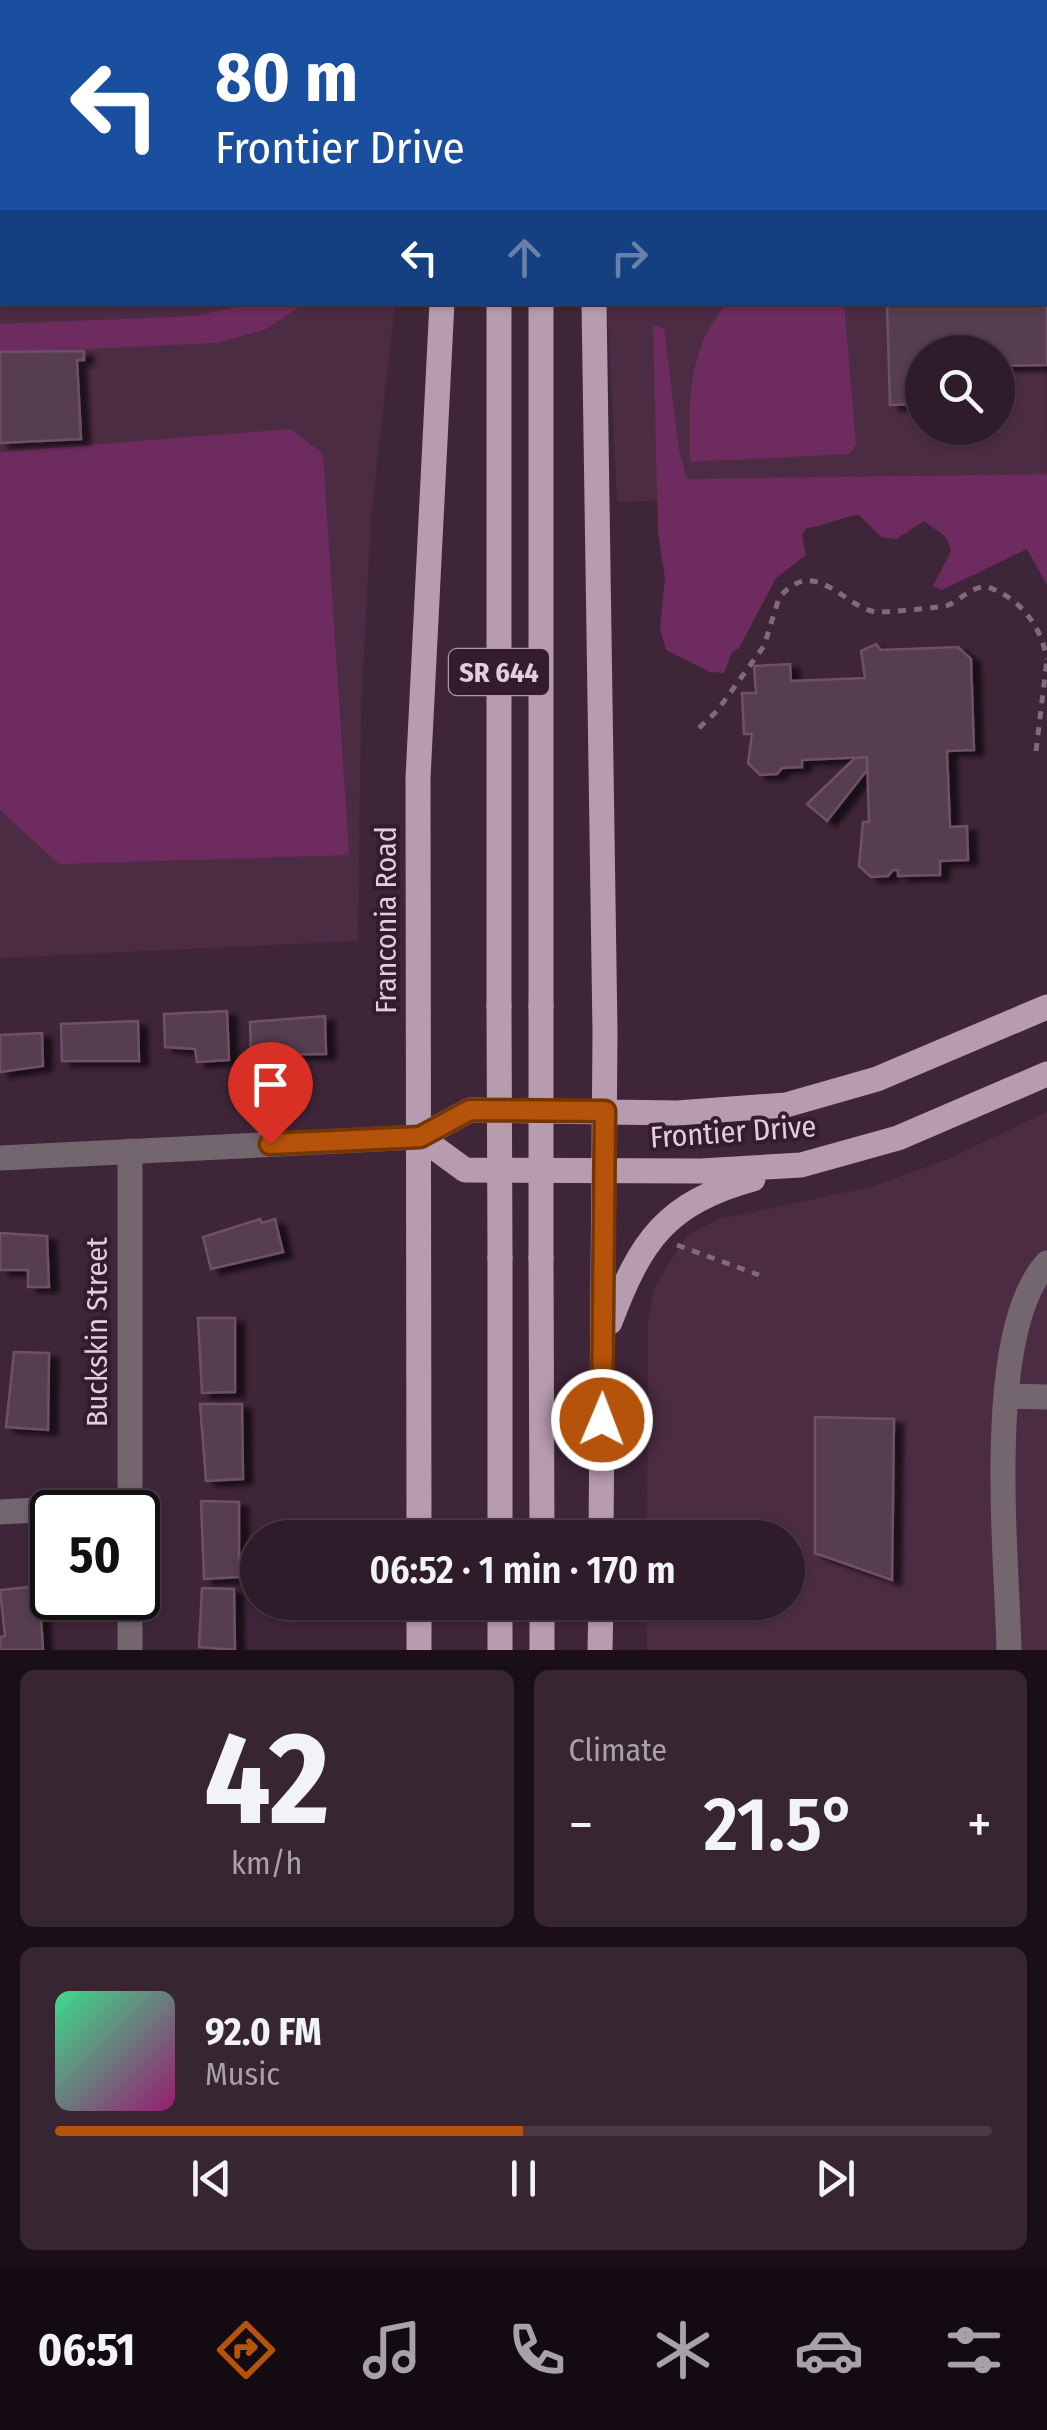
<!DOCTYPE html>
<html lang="en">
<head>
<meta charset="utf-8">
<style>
  :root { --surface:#2f1c2a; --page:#372532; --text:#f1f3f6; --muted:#a7a1a8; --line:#4a3a47; --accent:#b45309 }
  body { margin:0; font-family:"Fira Sans Condensed",sans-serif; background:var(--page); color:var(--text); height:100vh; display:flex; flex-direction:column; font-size:38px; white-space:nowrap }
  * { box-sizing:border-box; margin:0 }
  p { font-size:32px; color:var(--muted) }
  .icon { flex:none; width:55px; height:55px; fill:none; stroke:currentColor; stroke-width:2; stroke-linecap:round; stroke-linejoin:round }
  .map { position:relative; height:1650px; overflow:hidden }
  .details { display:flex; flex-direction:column; gap:20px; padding:20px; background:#1a0f17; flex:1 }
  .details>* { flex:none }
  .guide { position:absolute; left:0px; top:0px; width:1048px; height:305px; box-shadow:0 2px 8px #0004,0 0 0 2px var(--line); background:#1a4fa0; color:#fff; overflow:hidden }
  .buttons { position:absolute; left:905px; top:335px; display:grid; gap:20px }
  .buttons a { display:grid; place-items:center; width:110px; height:110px; border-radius:50%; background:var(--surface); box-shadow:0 2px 8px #0004,0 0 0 2px var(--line); font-size:50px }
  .speed { position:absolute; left:30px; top:1490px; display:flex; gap:20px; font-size:50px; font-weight:700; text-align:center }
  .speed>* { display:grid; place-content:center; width:130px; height:130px; border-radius:50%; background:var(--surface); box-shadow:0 2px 8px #0004,0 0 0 2px var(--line); line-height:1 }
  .speed .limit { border:5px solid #111; border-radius:15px; background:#fff; color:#111 }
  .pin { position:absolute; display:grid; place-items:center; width:85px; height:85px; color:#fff; margin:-102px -42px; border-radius:50% 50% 50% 0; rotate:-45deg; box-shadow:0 0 10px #0007 }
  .pin .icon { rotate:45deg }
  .me { position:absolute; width:110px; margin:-55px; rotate:1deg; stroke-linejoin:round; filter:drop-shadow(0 0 8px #0008) }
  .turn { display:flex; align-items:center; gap:35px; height:210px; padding:0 50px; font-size:45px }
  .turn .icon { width:130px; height:130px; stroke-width:2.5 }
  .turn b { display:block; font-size:70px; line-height:85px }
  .lanes { display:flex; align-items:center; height:95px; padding:0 50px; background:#0003; justify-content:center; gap:50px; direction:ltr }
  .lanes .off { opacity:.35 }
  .big { font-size:75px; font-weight:600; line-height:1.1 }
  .details .tile { flex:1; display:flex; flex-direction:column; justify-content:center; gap:15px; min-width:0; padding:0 35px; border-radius:15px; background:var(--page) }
  .details .dial { align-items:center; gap:0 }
  .dial b { font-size:130px; line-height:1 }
  .song { display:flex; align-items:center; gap:30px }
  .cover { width:120px; height:120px; border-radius:15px; background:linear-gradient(135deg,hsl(150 70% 55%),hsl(320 70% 35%)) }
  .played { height:10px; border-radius:5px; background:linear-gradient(90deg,var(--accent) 50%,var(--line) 50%) }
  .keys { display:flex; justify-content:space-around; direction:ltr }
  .heat { display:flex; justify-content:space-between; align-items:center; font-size:55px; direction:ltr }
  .details .tiles { flex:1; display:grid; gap:20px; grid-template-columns:1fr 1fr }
  .tile:last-child { grid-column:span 2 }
  .trip { position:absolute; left:240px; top:1520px; width:565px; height:100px; border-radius:50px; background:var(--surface); box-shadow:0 2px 8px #0004,0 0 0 2px var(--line); font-weight:600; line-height:100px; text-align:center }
  .tabs { display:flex; height:160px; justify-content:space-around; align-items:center; background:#130b11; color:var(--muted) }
  .tabs .icon { width:70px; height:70px }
  .tabs .selected { color:var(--accent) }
  .tabs b { font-size:45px; color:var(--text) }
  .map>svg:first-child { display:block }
</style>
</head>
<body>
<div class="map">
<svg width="1047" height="1650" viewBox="0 0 1047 1650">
  <defs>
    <filter id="shadow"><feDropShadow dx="9" dy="5" stdDeviation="2.5" flood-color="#0009"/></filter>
  </defs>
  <rect width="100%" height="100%" fill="#3f2538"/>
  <path fill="#4c2c43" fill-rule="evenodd" d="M0,0H391L2,2V302L395,303L371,518L361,709L358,941L0,958Z
    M1045,56L1047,488L617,502L607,303L1045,302ZM922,352H998V428H922Z
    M1047,1112V1650H647V1603L788,1602V1538L647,1537L648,1319L656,1284L687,1236L719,1219L871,1187L948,1159Z"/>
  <path fill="#6d2b5f" d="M729,302L844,303L856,445L849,454L690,462C688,406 687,345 729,302Z
    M253,303H305L266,329L217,343L0,353V324L196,316Z
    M653,325L664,328L679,450L687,479L1047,474V585L1027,549L942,590L933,586L951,551L946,537L924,521L896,539L881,537L859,515C840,517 826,526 807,528L802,535L806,555L776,578L739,648L732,652L724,673L710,672L666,650L660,629L665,578L658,532Z
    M291,429L323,454L349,855L59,864L0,810V452Z"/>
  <path fill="#573c50" stroke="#6e5166" stroke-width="2.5" filter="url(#shadow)" d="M0,0H108V2H2L0,22Z
    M887,302L1047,306V365L998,366V352H922V404L890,405Z
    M84,351V360H77L81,439L0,443V352Z
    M876,644L881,650L958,647L971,659L974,750L947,751L950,827L967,826L968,860L940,861V875L898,876V870H893L888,876L871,877L859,866L863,822H869L867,757L802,760V767L782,768L777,774L760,775L748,763L752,734H744L742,693H756L754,666L790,664L791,681L865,678L861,651Z
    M867,757V770L827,821L807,804L855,758Z
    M227,1011L229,1060L197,1062L195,1049L165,1047L164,1014Z
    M325,1016L326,1054L251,1055L250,1022Z
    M138,1021L139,1061H62L61,1024Z
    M42,1033L43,1066L0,1072V1035Z
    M260,1219L262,1223L275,1219L283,1252L211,1269L203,1237Z
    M0,1233L47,1236L49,1287H28V1270H0Z
    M198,1318H235V1392L202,1393Z
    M14,1352L49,1353L48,1430L6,1427Z
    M200,1404H242L243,1479L206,1481Z
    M815,1417L894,1419L892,1580L815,1553Z
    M201,1501L239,1502V1577L204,1579Z
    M39,1586L43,1650H0V1637L5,1636L0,1590Z
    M202,1588L234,1589L235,1650L199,1647Z"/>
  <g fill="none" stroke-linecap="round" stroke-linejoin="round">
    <path stroke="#816b7b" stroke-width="5" stroke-dasharray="8 8" stroke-linecap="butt" d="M699,728L717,711L764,646L779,598C815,554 843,607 876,612C880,613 943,607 946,606C962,600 970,586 988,587C1021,599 1041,626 1047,659
      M1036,751L1047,660
      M677,1245L759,1275"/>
    <path stroke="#73666f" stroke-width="25" d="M828,0V2
      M1045,28H1047
      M0,1158L420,1137
      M1007,1396L1047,1397
      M0,1512L130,1505
      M130,1512V1151
      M130,1598V1650
      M1009,1650C1007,1556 983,1332 1047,1263"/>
    <path stroke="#b79baf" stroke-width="25" d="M449,0L450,2
      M515,0L516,2
      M499,302V1006
      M541,302V1006
      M594,302L605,1032L601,1538
      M420,1137L465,1170L701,1171L801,1165L898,1138L1047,1074
      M420,1137L470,1110L677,1113L786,1105L877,1079L1047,1007
      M541,1258L542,1538
      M610,1322C641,1240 666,1203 753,1179
      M419,1538L418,778L442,302
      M500,1538V1258
      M542,1602V1650
      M419,1650V1602
      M500,1650V1602
      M600,1650L601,1602"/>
    <path stroke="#b79baf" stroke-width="25" d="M499,1006L500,1258
      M541,1006V1258"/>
  </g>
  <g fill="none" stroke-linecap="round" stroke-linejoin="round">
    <defs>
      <path id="route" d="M270,1144L420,1137L470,1110L605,1111L602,1420"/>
    </defs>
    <use href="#route" stroke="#753606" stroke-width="25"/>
    <use href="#route" stroke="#b45309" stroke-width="18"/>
  </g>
  <g text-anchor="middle" stroke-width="8" stroke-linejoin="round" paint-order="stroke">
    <rect fill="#351b2e" stroke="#ad99a7" stroke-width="2.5" x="449" y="649" width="100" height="46" rx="8"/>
    <g font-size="28" font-weight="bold" fill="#e0cfdb">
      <text x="499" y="682">SR 644</text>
    </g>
    <g font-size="30" fill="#e0cfdb" stroke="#351b2e">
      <text transform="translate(386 920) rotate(-90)" y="10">Franconia Road</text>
      <text transform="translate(733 1132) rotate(-4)" y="10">Frontier Drive</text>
      <text transform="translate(97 1332) rotate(-90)" y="10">Buckskin Street</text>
    </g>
  </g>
</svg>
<div class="buttons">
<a><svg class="icon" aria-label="search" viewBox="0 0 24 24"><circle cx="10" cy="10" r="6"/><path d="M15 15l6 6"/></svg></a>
</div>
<div class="speed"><div class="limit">50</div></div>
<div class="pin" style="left:270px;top:1144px;background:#d93025"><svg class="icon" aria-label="arrive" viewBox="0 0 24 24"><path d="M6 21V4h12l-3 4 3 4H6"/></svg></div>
<svg class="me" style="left:602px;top:1420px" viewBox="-20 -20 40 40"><circle r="17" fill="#b45309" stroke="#fff" stroke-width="3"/><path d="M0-11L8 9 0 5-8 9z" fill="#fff"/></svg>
<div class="trip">06:52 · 1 min · 170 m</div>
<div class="guide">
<div class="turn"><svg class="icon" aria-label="left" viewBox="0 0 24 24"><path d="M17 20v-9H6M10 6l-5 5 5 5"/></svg><div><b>80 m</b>Frontier Drive</div></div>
<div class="lanes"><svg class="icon" aria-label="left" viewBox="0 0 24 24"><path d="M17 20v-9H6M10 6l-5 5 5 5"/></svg><svg class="icon off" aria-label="ahead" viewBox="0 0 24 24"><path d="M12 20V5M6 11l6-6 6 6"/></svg><svg class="icon off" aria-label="right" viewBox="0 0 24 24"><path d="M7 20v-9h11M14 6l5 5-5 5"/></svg></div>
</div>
</div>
<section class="details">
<div class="tiles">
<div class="tile dial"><b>42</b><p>km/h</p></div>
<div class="tile"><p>Climate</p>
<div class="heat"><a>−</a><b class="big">21.5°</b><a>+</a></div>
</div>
<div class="tile">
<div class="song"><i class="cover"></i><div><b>92.0 FM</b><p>Music</p></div></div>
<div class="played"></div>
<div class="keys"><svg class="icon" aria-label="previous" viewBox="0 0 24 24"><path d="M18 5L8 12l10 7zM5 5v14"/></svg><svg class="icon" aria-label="pause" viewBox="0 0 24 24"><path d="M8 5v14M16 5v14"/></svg><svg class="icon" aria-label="next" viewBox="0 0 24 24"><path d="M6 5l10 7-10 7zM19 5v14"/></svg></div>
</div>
</div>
</section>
<nav class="tabs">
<b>06:51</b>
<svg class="icon selected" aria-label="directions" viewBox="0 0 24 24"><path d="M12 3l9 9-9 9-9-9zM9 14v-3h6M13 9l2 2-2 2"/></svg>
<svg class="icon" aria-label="music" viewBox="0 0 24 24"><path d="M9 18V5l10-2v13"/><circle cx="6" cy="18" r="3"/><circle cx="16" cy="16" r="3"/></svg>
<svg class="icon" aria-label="phone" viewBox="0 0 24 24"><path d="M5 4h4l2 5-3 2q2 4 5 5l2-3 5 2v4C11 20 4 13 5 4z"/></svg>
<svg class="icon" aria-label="climate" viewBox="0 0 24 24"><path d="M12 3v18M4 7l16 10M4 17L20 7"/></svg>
<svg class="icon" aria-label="car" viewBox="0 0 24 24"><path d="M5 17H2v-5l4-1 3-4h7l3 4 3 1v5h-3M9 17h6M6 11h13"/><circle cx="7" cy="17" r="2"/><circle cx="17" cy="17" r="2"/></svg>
<svg class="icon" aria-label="filters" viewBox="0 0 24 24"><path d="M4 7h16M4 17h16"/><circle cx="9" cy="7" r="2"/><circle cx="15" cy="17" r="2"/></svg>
</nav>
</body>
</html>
